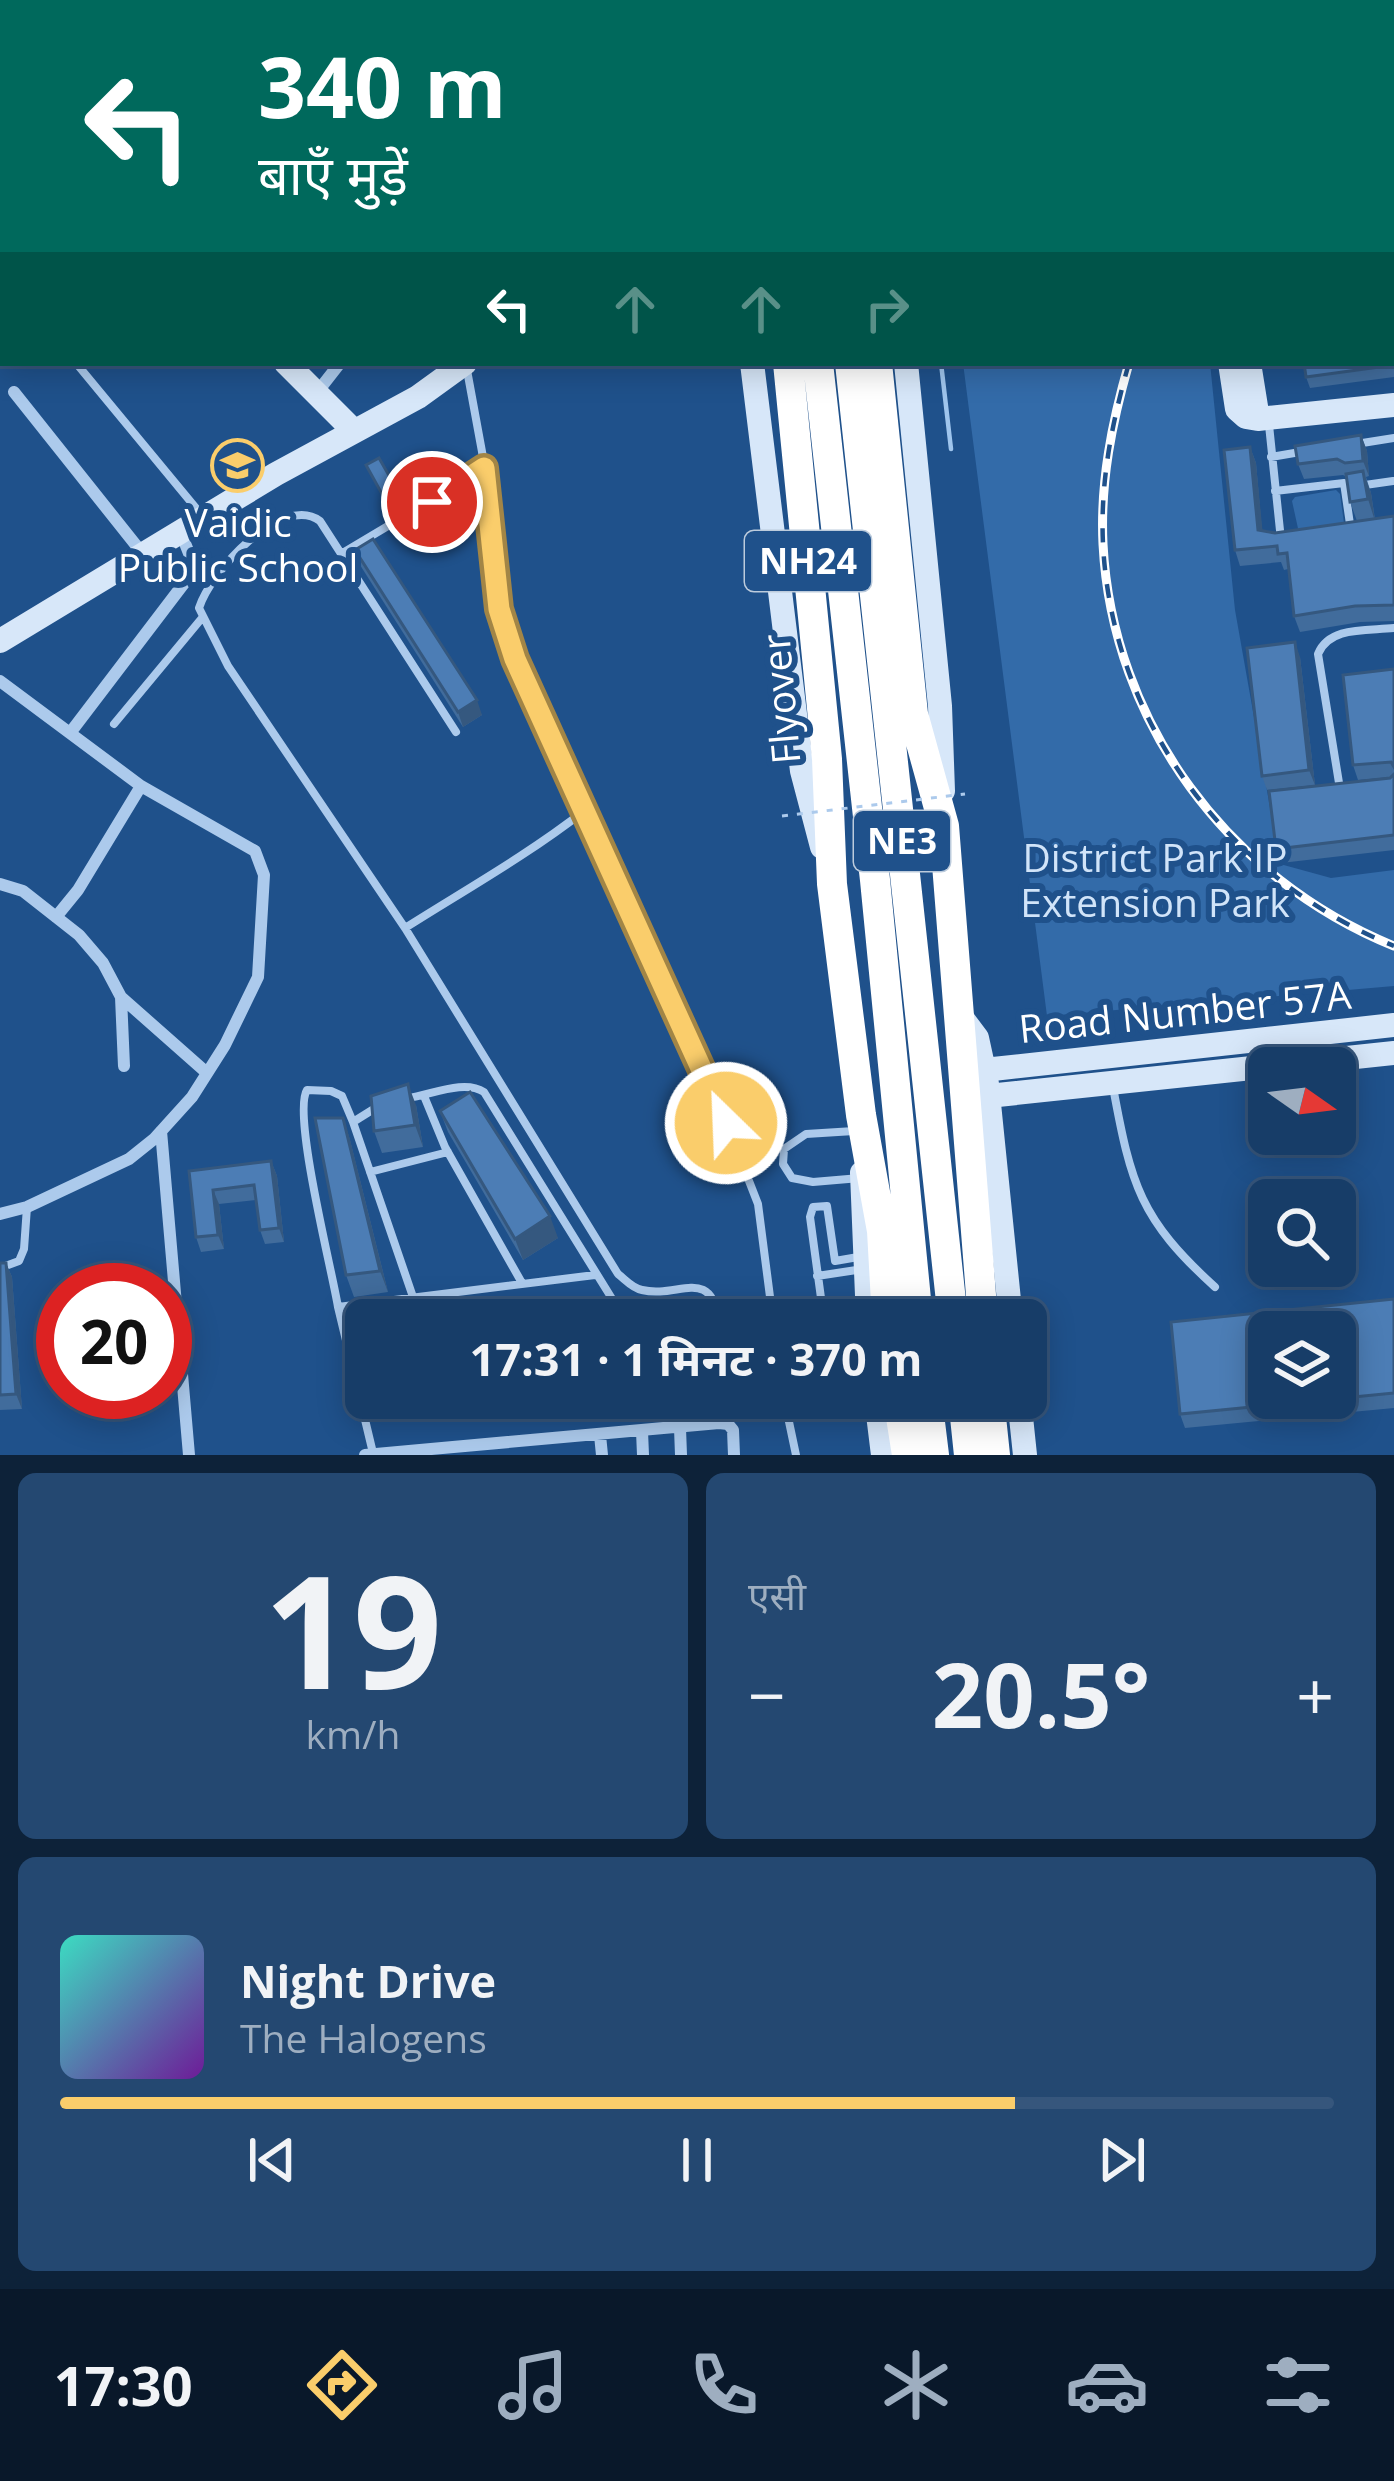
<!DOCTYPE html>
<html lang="hi">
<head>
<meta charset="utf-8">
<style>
  :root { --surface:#173d68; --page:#244871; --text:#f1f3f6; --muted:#9eaec0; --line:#36567c; --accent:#facd6b }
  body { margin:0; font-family:"Open Sans","Noto Sans Devanagari",sans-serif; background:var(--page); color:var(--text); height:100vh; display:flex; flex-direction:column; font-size:45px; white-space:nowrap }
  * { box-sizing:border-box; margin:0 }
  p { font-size:39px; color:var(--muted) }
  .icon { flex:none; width:66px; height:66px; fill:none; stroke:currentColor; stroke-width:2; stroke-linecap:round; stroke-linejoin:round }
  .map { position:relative; height:1455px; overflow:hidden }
  .sheet { display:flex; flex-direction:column; gap:18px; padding:18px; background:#0d2239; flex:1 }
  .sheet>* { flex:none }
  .hud { position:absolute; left:0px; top:0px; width:1395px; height:366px; box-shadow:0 6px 30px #0003,0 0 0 3px var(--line); background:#00695c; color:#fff; overflow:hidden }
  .needle { width:78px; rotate:104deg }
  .controls { position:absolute; left:1248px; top:1047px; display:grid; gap:24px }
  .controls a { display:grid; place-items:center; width:108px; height:108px; border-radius:18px; background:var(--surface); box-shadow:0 6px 30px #0003,0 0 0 3px var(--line); font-size:60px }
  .speed { position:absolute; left:36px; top:1263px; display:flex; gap:24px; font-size:60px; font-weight:700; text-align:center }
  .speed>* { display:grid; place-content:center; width:156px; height:156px; border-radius:50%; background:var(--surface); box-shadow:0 6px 30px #0003,0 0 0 3px var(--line); line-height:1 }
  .speed .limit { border:18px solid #d22; background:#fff; color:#111 }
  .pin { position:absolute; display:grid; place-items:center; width:102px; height:102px; color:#fff; margin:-51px; border:6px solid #fff; border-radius:50%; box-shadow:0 3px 12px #0007 }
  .me { position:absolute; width:132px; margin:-66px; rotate:336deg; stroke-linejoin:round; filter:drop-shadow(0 0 9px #0008) }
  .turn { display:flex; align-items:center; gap:42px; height:252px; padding:0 60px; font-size:54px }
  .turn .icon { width:156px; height:156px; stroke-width:2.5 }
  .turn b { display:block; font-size:84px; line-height:102px }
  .lanes { display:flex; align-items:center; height:114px; padding:0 60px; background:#0003; justify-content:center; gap:60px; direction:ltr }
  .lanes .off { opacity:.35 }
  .big { font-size:90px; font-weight:700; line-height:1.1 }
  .sheet .tile { flex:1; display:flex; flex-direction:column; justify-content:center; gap:18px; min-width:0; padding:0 42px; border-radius:18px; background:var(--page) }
  .sheet .dial { align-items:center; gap:0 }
  .dial b { font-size:156px; line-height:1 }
  .song { display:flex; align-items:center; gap:36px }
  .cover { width:144px; height:144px; border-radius:18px; background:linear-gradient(135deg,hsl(170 70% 55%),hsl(280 70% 35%)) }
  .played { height:12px; border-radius:6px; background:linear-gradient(90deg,var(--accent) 75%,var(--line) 75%) }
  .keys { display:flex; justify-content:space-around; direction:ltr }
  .heat { display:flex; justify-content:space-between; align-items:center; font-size:66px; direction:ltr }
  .sheet .tiles { flex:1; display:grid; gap:18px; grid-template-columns:1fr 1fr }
  .tile:last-child { grid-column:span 2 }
  .trip { position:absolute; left:345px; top:1299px; width:702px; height:120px; border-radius:18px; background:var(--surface); box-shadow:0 6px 30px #0003,0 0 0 3px var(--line); font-weight:700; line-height:120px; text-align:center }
  .menu { display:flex; height:192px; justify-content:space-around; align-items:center; background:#09182a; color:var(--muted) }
  .menu .icon { width:84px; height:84px }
  .menu .active { color:var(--accent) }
  .menu b { font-size:54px; color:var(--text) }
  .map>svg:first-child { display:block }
</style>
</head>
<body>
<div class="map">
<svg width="1394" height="1455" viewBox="0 0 1394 1455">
  <rect width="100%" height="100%" fill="#1f518b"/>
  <path fill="#336ba9" d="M963,363H1210L1235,610L1280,864L1331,878L1394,870V986L1047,1016Z
    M1336,490L1340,494L1344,523L1339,528L1299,533L1292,501L1295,497Z"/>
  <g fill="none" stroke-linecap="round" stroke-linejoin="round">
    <path stroke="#9fc5ed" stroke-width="4.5" d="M896,0V3
      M941,363L951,449"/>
    <path stroke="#accaec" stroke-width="8" d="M76,363L200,513
      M467,370L485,468L499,609L515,659L726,1122L758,1204L773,1320
      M1269,425L1281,540
      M1356,444L1394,438
      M1271,457L1306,451
      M1358,486L1393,481
      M1275,491L1344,483L1351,531
      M341,554L485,468
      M114,724L202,618
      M456,732L320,521C282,493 210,572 199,608L228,666L405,928L618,1274C626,1280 632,1288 642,1290C678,1299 710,1265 719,1320
      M1340,789L1318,654C1329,626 1367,631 1394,628
      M405,928C465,890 529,854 584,811
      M1113,1087C1131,1185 1140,1219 1215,1287
      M424,1096L445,1147L522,1283
      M408,1098C431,1095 464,1079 484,1092L619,1310C642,1324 664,1312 687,1320
      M377,1107L353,1122L342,1096L331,1091L307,1090C292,1113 332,1270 338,1307L595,1275
      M353,1122L413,1297L417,1320
      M854,1131L806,1134L784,1149L783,1164L792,1178L813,1182L860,1178
      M370,1172L448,1152
      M0,1268L19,1261L24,1249L27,1207
      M817,1276L863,1269
      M338,1307L373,1453
      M824,1320L810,1217L813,1207L827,1206L835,1261L864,1256
      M702,1398L705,1425
      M784,1398L796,1455
      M362,1411L580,1398"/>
    <path stroke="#accaec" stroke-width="12" d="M168,0L172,3
      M532,0L538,3
      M705,0V3
      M1247,0V3
      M286,3L287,0
      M326,3L328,0
      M367,3L369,0
      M400,3L402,0
      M454,3L456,0
      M502,3L504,0
      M563,3L565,0
      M607,3L609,0
      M664,3L665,0
      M1332,3L1359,0
      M1392,223L1394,241
      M1392,340L1394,339
      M14,392L143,554
      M315,395L340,363
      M0,681L141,786L255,851L264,875L258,977L225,1045L192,1097L154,1139L129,1159L27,1207L0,1214
      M70,733L188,578L194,566L181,533
      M0,884L23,891L79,935L103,963L121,997L207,1073
      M56,917L78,890L141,786
      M121,997L124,1066
      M161,1131L189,1455
      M680,1428L681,1455
      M642,1431L643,1455
      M600,1435L602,1455
      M365,1455L719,1423L728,1424L733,1430L734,1455"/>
    <path stroke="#d7e7f9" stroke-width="24" d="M718,0L719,3
      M862,0L863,3
      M1190,0V3
      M1212,0V3
      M64,3V0
      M286,363L354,431
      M752,363L802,771L822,847
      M906,363L940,706L943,791
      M1230,363L1237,409L1246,417L1258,419L1394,405
      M1249,363L1258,419
      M0,641L276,474L418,397L465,363
      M962,1018L977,1038L987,1084L1011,1320
      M984,1070L1394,1025
      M988,1096L1394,1053
      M862,1173L868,1320
      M876,1398L883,1455
      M1019,1398L1025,1455"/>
    <path stroke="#fff" stroke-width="30" d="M747,0V3
      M774,0V3
      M808,0L809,3
      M837,0V3
      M788,363L827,759L832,884L861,1115L882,1231L887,1320
      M818,363L875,880L918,1320
      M850,363L953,1320
      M877,363L913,714L944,826L983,1320
      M898,1398L907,1455
      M927,1398L934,1455
      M963,1398L969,1455
      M989,1398L995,1455"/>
    <defs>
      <path id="rail" d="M1199,0V3
        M1129,363C1112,422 1100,482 1103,544C1112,723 1229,879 1394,946"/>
    </defs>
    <use href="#rail" stroke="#fff" stroke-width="9"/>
    <use href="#rail" stroke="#1f518b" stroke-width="4.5" stroke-dasharray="14" stroke-linecap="butt"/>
    <path stroke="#accaec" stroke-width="3" stroke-dasharray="6 9" stroke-linecap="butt" d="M782,816L965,794"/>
  </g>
  <path fill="#416c9c" d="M1394,341V377L1310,388L1306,377Z
    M1361,435L1367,451L1369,476L1366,477L1371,493L1375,519L1394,516V621L1360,622L1300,632L1294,616L1288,569L1284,570L1281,562L1240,566L1235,550L1250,447L1256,463L1262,531L1275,533L1357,521L1350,502L1347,477L1343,475L1304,479L1298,464Z
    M366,465L395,486L398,493L385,501Z
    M355,550L482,715L463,727L360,565Z
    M1300,657L1315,785L1267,790L1262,776Z
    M1394,669V850L1281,863L1276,849L1391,777L1358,780L1353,765Z
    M416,1105L423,1147L382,1153L374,1131Z
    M440,1111L558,1238L523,1260L448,1132Z
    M343,1118L350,1140L388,1292L354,1297L346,1275Z
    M271,1161L277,1176L284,1242L265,1244L260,1230L256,1200L219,1204L224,1249L201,1252L196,1237L189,1171Z
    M0,1263H6L12,1277L22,1409L0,1410Z
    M1394,1299V1408L1185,1428L1180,1414Z"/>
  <path fill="#35587f" d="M1361,435L1367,451L1369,476L1363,461Z
    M1250,447L1256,463L1264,546L1258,530Z
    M1363,471L1371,493L1375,521L1368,499Z
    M1295,642L1300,657L1315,785L1309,770Z
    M477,700L482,715L463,727L458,712Z
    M408,1084L416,1105L423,1147L415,1125Z
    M343,1118L350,1140L388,1292L380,1271Z
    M271,1161L277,1176L284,1242L279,1228Z
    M213,1190L219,1204L224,1249L218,1235Z
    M550,1216L558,1238L523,1260L515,1239Z
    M6,1263L12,1277L22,1409L16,1394Z"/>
  <path fill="#4c7db5" stroke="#35587f" stroke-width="3" fill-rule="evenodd" d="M1367,0H1386L1389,3L1394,0V46L1392,48V3H1365Z
    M1392,104L1394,105V162L1392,160Z
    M1394,232V309H1392V233Z
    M1392,341H1394V365L1306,377L1304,363H1392Z
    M1361,435L1363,461L1345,463L1337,459L1298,464L1295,446Z
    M1250,447L1258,530L1275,533L1394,516V605L1355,606L1294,616L1287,553L1278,554L1277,546L1235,550L1224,450Z
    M379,458L395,486L382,494L366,465Z
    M1363,471L1368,499L1350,502L1346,474Z
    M373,539L477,700L458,712L355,550Z
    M1295,642L1309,770L1262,776L1247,648Z
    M1394,669V767L1391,762L1353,765L1343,675Z
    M1394,774V835L1276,849L1269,791L1390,778Z
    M408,1084L415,1125L374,1131L371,1096Z
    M470,1092L550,1216L515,1239L440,1111Z
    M315,1118H343L380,1271L346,1275Z
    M271,1161L279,1228L260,1230L254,1185L213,1190L218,1235L196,1237L189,1171Z
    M0,1263H6L16,1394L0,1395Z
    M1394,1299V1393L1180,1414L1171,1322ZM1269,1332H1335V1398H1269Z"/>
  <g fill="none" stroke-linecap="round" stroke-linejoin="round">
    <defs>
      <path id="route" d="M432,502L484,468L499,609L515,659L726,1123"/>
    </defs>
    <use href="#route" stroke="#a28546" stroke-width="30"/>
    <use href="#route" stroke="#facd6b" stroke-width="21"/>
  </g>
  <defs>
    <symbol id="school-ring" viewBox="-11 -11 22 22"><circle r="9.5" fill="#1f518b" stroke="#facd6b" stroke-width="1.5"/><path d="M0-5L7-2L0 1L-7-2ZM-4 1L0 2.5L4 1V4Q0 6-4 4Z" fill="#facd6b"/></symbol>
  </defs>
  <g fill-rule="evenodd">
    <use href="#school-ring" x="208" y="436" width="59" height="59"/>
  </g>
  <g text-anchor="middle" stroke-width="12" stroke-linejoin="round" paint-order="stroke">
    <g fill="#1f518b" stroke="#bccbdc" stroke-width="3">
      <rect x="745" y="531" width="126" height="60" rx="9"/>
      <rect x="854" y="811" width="96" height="60" rx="9"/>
    </g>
    <g font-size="36" font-weight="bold" fill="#fff">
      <text x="808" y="574">NH24</text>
      <text x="902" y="854">NE3</text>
    </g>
    <g font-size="39" fill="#fff" stroke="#1f518b">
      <text x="238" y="537">Vaidic<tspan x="238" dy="45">Public School</tspan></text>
    </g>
    <g font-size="39" fill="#fff" stroke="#1f518b">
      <text transform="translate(781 699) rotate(-95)" y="14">Flyover</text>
      <text transform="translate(1185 1012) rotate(-6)" y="14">Road Number 57A</text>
    </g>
    <g font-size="39" fill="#d1e4f9" stroke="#1f518b">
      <text x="1155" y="872">District Park IP<tspan x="1155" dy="45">Extension Park</tspan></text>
    </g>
  </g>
</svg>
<div class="controls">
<a><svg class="needle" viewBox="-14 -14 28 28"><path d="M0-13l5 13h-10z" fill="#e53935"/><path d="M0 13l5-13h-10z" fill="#9eaec0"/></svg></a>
<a><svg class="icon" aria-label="search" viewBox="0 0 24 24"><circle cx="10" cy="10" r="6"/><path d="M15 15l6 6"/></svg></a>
<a><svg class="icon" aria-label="layers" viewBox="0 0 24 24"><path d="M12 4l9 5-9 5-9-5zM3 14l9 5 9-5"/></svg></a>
</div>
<div class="speed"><div class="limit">20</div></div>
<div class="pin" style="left:432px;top:502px;background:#d93025"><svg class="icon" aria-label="arrive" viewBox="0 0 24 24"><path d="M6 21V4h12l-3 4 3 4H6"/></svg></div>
<svg class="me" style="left:726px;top:1123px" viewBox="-20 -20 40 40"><circle r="17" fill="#facd6b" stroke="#fff" stroke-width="3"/><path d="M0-11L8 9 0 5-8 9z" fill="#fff"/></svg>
<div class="trip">17:31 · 1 मिनट · 370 m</div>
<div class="hud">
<div class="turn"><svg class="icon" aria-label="left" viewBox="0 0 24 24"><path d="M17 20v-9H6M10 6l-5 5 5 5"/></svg><div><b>340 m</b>बाएँ मुड़ें</div></div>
<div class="lanes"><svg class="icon" aria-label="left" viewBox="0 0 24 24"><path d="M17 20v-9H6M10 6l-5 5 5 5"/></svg><svg class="icon off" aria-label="ahead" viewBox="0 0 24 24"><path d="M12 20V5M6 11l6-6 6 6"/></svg><svg class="icon off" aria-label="ahead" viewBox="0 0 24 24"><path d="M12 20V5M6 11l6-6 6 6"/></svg><svg class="icon off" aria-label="right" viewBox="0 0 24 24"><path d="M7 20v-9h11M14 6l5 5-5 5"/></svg></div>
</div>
</div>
<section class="sheet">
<div class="tiles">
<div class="tile dial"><b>19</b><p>km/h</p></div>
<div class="tile"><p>एसी</p>
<div class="heat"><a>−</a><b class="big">20.5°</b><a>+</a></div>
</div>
<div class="tile">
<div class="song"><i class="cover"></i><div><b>Night Drive</b><p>The Halogens</p></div></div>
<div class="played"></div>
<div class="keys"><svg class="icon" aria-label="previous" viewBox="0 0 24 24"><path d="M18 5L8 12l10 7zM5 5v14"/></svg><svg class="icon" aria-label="pause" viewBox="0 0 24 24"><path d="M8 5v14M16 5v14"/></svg><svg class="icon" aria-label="next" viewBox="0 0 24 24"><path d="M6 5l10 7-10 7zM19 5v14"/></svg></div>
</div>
</div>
</section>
<nav class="menu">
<b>17:30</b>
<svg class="icon active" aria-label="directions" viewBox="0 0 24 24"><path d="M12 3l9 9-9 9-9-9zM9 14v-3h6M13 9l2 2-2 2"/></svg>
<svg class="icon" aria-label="music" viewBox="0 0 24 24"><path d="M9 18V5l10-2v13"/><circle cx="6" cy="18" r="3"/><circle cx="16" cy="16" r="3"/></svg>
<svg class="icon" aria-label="phone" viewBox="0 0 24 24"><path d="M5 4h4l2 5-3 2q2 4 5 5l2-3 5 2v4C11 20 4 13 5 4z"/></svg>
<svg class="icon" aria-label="climate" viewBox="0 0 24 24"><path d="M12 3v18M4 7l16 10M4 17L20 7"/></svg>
<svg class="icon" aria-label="car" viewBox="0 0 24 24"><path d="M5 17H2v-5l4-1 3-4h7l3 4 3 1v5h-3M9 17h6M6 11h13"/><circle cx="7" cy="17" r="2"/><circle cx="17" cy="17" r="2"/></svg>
<svg class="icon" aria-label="filters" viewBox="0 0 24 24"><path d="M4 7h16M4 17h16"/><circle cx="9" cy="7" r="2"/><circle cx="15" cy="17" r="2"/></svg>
</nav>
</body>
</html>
